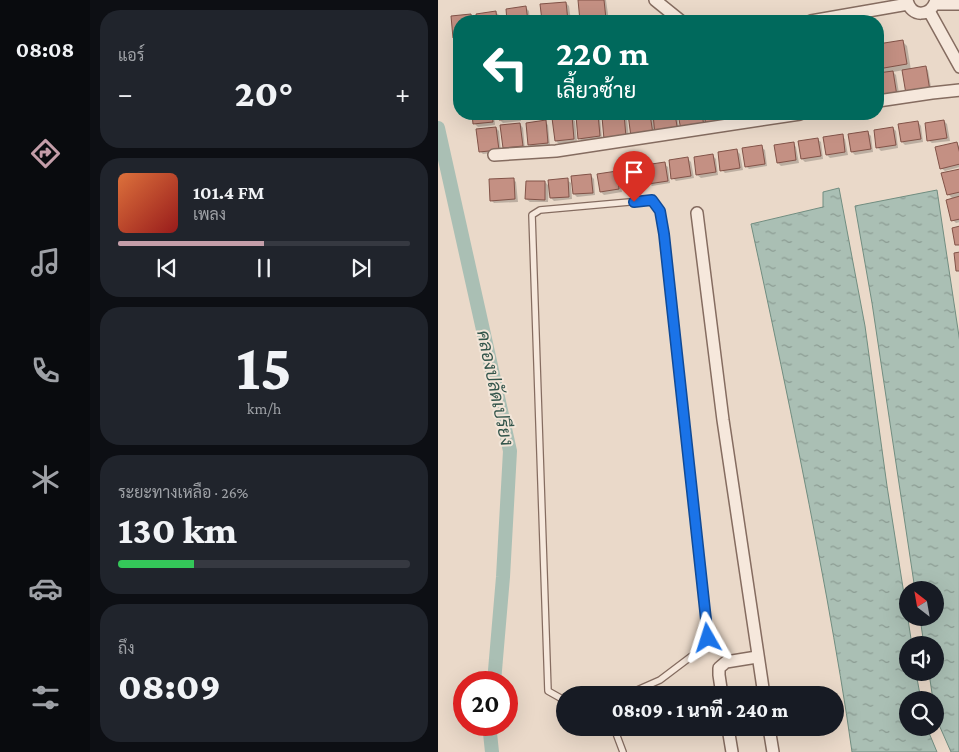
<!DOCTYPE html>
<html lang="th">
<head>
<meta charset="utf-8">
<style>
  :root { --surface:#171b24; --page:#20242c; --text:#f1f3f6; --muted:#9ea1a6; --line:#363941; --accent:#c49ea9 }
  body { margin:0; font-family:"Crimson Pro",Sarabun,serif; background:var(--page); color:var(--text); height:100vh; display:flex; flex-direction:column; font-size:19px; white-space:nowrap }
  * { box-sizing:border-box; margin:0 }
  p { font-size:16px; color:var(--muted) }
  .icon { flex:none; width:28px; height:28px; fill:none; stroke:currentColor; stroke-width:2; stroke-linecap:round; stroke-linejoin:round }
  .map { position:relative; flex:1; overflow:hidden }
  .side { display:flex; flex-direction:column; gap:10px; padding:10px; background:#0d0f14; width:348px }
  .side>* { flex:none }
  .guide { position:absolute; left:15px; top:15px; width:431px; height:105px; border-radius:20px; box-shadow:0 5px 20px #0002; background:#00695c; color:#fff; overflow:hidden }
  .needle { width:32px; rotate:329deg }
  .controls { position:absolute; left:461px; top:581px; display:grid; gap:10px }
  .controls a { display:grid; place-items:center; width:45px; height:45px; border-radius:50%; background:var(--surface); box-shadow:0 5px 20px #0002; font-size:25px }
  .speed { position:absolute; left:15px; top:671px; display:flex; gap:10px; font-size:25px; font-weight:700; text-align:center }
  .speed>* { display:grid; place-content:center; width:65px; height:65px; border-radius:50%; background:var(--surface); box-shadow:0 5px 20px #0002; line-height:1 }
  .speed .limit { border:8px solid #d22; background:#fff; color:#111 }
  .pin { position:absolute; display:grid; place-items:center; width:42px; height:42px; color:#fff; margin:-51px -21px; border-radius:50% 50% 50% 0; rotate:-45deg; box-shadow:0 0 5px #0007 }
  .pin .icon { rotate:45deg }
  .me { position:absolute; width:55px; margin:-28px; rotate:354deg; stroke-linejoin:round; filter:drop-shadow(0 0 4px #0008) }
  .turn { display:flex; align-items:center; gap:18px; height:105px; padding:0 20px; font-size:22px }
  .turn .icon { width:65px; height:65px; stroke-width:2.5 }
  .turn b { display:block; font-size:35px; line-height:42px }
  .big { font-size:38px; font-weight:800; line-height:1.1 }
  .side .tile { flex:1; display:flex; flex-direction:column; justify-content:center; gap:8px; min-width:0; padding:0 18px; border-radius:20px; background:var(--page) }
  .side .dial { align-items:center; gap:0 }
  .dial b { font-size:65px; line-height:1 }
  .song { display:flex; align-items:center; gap:15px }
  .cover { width:60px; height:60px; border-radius:8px; background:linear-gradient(135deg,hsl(20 70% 55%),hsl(0 70% 35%)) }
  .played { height:5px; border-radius:2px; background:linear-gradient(90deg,var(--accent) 50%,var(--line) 50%) }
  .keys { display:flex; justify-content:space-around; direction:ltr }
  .heat { display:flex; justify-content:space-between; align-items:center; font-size:28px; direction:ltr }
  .charge { height:8px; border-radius:4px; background:linear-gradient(90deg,#34c759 26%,var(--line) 0) }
  .trip { position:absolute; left:118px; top:686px; width:288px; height:50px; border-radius:25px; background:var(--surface); box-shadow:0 5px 20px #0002; font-weight:800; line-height:50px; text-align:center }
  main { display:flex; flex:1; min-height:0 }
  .menu { display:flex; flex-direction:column; width:90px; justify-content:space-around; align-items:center; background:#090b0e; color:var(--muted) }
  .menu .icon { width:35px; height:35px }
  .menu .selected { color:var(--accent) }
  .menu b { font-size:22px; color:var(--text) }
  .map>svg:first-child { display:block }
</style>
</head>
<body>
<main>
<nav class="menu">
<b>08:08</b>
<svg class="icon selected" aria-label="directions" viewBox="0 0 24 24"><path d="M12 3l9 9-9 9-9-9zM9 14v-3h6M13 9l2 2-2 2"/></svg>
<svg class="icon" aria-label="music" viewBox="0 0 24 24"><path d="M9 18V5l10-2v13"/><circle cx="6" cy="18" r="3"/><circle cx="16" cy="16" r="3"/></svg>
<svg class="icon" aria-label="phone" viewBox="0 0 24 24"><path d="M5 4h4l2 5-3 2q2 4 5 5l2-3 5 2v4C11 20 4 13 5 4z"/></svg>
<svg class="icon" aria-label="climate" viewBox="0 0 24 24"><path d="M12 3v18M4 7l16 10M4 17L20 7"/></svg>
<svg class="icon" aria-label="car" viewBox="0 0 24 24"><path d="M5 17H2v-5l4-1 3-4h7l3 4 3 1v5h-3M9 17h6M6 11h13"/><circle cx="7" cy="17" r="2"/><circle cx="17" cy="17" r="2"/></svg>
<svg class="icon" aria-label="filters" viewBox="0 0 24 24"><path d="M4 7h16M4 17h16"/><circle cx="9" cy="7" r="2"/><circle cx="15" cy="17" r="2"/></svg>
</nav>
<section class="side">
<div class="tile"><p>แอร์</p>
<div class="heat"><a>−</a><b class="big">20°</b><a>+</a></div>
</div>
<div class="tile">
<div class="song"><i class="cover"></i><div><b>101.4 FM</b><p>เพลง</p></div></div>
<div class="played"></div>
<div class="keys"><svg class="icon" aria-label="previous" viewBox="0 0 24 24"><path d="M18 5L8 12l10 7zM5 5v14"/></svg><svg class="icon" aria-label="pause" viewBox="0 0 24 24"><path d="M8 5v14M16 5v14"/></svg><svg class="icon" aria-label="next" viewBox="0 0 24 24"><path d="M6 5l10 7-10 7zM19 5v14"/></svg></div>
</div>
<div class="tile dial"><b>15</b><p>km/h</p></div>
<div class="tile"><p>ระยะทางเหลือ · 26%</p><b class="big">130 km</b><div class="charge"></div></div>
<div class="tile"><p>ถึง</p><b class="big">08:09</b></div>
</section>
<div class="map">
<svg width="522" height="752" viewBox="0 0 522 752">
  <defs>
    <pattern id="water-ripples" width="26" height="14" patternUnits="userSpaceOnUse" patternTransform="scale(1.25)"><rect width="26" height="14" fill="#aabfb4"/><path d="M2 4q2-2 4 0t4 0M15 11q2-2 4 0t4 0" fill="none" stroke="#8b9b92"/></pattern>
  </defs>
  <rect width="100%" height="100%" fill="#ead9c9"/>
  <path fill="url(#water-ripples)" stroke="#718d80" d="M401,188L427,326L449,486L474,645H470V672L478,673L483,700H470V728H489L499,752H414C407,701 398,650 389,599C366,473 340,349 313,224L385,207V192Z
    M499,190L522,343L521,752H513L498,718V700H495L491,673L498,672V645H486L482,618H498V590H477L434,303L417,206Z"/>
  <path fill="#0003" d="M142,0H168L171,21H144Z
    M128,3L131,6L133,21H105L104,5Z
    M88,8L91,11L92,21H71L69,10Z
    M57,12L61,15V21H40L39,15Z
    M33,15L36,18V21H21V41H20L17,38L14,18Z
    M464,41L469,46L473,70L487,67L490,70L494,93L466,70L455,72L458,75L462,99L440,102V45Z
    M35,114H56L57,125L40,127L37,124Z
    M61,114H82L83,121L65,123L62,120Z
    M87,114H108V118L90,120L87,117Z
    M113,114H135L136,115L131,116L137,121L139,142L121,144L118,141V119Z
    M191,114L216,115V114H344L269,129L243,120H240L242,135L194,136Z
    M159,115L162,118L164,139L144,141L141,138Z
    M185,115L189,119L191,139L168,138Z
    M506,121L509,124L512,141L494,143L490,140Z
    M107,122L110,125L112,146L95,148L91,145Z
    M480,122L483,126L485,142L467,145L464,142Z
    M82,124L85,128L87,149L69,150L66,147Z
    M58,128L61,131L63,152L45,154L42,151Z
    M455,128L458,131L460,148L443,151L439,147Z
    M429,132L433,136L435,152L417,155L414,152Z
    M404,136L407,139L410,155L392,158L389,155Z
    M379,139L383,142L385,159L367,162L364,159Z
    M355,143L358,147L361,163L343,166L340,163Z
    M518,143L522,147V167L507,171L503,168Z
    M323,147L327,150L329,166L311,169L308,166Z
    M299,151L302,154L305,170L287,173L284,170Z
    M275,156L278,159L280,175L263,178L259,175L257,158Z
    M250,159L253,162L256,178L238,181L235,178Z
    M226,164L230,167L232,183L214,186L211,183Z
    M203,167L206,171L209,187L191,190L187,187L185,170Z
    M522,170V222L518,223L515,220V199L510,194Z
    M178,172L181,175L184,192L166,195L163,192Z
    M153,176L156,179L157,195L139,197L136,194Z
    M75,179L78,182L80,202L56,203L53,200Z
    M129,180L133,183L134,199L116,201L113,198Z
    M107,182L111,186L110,202H92L88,199Z"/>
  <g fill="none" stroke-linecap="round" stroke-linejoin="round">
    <path stroke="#aabfb4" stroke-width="14" d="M0,128L72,451L65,577L56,682
      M53,725L52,733L54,752"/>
  </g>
  <path fill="#c49083" stroke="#825348" d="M140,0H166L168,19L142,21Z
    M128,2L130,21H104L102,4Z
    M88,6L90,21H69L68,9Z
    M58,11L59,21H39L38,14Z
    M33,14L34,21H21V37L15,38L13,16Z
    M465,40L469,64L440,69V44Z
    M488,66L492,91L468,94L464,70Z
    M455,71L459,96L440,99V73Z
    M34,114H54L55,122L35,124Z
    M60,114H80L81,118L61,120Z
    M160,114L162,136L140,139L138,116Z
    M186,114L188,137L166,139L164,117Z
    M190,114H212L215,134L193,137Z
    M215,114H237L240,132L217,135Z
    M240,114H264L266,126L243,130Z
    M266,114H290L291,121L268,125Z
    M292,114H316L317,118L293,122Z
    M134,116L136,139L117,141L114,118Z
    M108,120L110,143L90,145L88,123Z
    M506,120L509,138L489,141L487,123Z
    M480,121L483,139L463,142L460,124Z
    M82,123L85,146L65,148L62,125Z
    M58,127L61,150L41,152L38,129Z
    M455,127L458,145L438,148L436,130Z
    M430,131L433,149L413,152L410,134Z
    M405,134L407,152L388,155L385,137Z
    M380,138L383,156L363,159L360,141Z
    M356,142L358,160L339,163L336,145Z
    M519,142L522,154V164L502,169L497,147Z
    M324,145L327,164L307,167L304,148Z
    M299,149L302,168L282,171L280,152Z
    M275,154L278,172L258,175L256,157Z
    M250,157L253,176L233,179L231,160Z
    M227,162L230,181L210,184L207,165Z
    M203,166L206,184L186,187L184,169Z
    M522,169V192L509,195L503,173Z
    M179,171L181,189L162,192L159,174Z
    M153,174L155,193L135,194L133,176Z
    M76,178L77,199L52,201L51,179Z
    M130,178L131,197L112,198L110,180Z
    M88,181H107V200L87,199Z
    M522,196V219L513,221L508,200Z
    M522,226V245H517L514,228Z
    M522,252V271H518L516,253Z"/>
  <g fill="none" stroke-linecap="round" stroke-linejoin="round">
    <defs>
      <path id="service" d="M126,700L110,691L94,215L102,210L214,200L222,211L226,234L269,638L263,649L222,680L188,695
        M176,728L185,752"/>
      <path id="minor" d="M217,0L243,21
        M469,0C473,18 493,17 498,0
        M497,4H522
        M491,11L522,67
        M373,21L470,4
        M440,101L494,93L522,90
        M56,155L118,151L362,114
        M259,213L285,420L326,695
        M284,695L281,675V668L288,662L319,657
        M290,728L294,752
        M331,728L335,752"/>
    </defs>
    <use href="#service" stroke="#856c60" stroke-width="8"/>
    <use href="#minor" stroke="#856c60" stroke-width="14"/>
    <use href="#service" stroke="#f6e8dc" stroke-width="5.5"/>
    <use href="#minor" stroke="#f6e8dc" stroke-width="11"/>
  </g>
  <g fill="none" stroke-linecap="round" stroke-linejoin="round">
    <defs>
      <path id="route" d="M196,202L214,200L222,211L226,234L270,638"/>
    </defs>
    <use href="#route" stroke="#114b97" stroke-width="12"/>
    <use href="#route" stroke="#1a73e8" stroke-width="9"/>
  </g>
  <g text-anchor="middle" stroke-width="4" stroke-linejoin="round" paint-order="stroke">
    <g font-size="18" font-style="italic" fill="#33554b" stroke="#f2e5d8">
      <text transform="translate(57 388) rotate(78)" y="6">คลองปลัดเปรียง</text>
    </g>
  </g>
</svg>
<div class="controls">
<a><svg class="needle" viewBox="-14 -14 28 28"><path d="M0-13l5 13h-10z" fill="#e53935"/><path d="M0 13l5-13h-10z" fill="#9ea1a6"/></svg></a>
<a><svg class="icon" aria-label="sound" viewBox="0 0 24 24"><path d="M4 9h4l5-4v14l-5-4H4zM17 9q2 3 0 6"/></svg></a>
<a><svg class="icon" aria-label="search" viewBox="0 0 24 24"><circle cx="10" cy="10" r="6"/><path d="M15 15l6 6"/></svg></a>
</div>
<div class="speed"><div class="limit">20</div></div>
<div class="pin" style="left:196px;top:202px;background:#d93025"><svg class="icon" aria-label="arrive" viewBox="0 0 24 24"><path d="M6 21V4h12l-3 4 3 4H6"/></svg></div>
<svg class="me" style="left:270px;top:638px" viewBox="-20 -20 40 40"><path d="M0-17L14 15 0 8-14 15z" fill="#1a73e8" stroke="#fff" stroke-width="4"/></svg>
<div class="trip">08:09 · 1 นาที · 240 m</div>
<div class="guide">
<div class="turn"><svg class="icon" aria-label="left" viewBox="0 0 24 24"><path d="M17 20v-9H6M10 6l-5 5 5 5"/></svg><div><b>220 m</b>เลี้ยวซ้าย</div></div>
</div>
</div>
</main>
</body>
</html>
